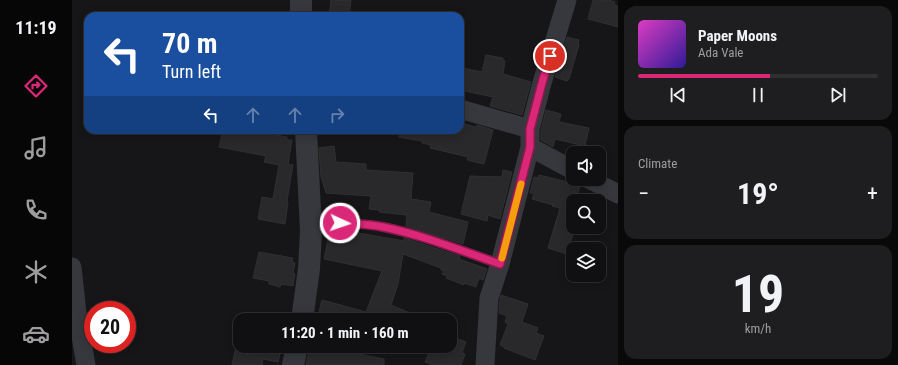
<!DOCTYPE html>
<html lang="en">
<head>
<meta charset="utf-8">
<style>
  :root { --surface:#101012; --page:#1e1e20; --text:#f1f3f6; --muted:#9c9d9f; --line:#303032; --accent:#db2777 }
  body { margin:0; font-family:"Roboto Condensed",sans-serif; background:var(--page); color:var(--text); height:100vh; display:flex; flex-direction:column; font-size:15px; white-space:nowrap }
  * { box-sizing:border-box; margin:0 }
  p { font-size:13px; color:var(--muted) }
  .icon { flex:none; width:22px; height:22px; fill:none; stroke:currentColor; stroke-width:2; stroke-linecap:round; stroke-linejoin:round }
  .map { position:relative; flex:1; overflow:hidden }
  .panel { display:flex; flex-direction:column; gap:6px; padding:6px; background:#09090a; width:280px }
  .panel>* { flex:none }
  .guide { position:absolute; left:12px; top:12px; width:380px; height:122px; border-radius:12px; box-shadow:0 2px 10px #0003,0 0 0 1px var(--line); background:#1a4fa0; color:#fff; overflow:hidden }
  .buttons { position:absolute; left:494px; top:146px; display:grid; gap:8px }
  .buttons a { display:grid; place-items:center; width:40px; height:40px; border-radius:8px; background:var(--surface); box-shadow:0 2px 10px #0003,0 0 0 1px var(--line); font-size:20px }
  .speed { position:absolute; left:12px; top:301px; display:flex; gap:8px; font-size:20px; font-weight:700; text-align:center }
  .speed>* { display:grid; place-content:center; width:52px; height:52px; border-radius:50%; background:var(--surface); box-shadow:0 2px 10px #0003,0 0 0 1px var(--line); line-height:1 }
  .speed .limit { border:6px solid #d22; background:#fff; color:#111 }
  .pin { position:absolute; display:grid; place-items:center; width:34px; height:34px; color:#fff; margin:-17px; border:2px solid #fff; border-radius:50%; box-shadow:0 1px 4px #0007 }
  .me { position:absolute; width:44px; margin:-22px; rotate:93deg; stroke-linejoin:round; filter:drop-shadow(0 0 3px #0008) }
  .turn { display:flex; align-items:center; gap:14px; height:84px; padding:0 12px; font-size:18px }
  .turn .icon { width:52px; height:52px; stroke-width:2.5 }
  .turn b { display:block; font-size:28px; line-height:34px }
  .lanes { display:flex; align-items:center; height:38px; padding:0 12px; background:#0003; justify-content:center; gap:20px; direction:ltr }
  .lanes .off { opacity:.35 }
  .big { font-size:30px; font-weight:700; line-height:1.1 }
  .panel .card { flex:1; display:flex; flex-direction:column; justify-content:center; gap:6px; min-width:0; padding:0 14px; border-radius:12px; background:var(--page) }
  .panel .dial { align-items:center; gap:0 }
  .dial b { font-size:52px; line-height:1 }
  .song { display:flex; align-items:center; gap:12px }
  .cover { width:48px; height:48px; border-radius:6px; background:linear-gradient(135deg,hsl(310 70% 55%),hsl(250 70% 35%)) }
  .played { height:4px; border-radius:2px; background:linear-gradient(90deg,var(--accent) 55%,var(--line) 55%) }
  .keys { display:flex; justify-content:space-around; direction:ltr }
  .heat { display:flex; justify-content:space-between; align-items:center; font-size:22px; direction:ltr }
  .trip { position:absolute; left:161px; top:313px; width:224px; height:40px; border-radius:12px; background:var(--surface); box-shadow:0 2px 10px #0003,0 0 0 1px var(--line); font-weight:700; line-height:40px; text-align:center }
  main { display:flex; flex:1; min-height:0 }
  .tab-bar { display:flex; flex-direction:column; width:72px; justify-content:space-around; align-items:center; background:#060607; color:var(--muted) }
  .tab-bar .icon { width:28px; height:28px }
  .tab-bar .selected { color:var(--accent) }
  .tab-bar b { font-size:18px; color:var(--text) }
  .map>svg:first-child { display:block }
</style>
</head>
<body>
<main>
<nav class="tab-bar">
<b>11:19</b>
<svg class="icon selected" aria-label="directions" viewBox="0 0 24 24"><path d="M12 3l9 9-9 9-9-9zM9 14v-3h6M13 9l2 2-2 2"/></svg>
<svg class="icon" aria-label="music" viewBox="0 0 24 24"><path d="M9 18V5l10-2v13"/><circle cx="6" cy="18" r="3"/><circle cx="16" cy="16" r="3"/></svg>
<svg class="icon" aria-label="phone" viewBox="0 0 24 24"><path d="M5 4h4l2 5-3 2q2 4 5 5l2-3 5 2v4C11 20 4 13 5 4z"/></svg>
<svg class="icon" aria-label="climate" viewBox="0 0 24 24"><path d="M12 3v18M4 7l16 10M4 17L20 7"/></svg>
<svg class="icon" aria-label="car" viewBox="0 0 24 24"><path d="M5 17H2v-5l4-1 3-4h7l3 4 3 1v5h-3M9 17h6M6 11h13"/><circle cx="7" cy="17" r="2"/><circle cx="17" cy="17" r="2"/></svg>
</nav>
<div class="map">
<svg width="546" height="365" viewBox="0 0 546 365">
  <rect width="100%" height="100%" fill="#161618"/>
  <path fill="#29292c" stroke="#303034" d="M259,0H279L277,16H257Z
    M521,0H536L543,2L542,5L546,6V27L516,19Z
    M495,37L507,40L506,44L507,45L497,79H496L495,81L483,77Z
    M414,55L431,58V61H433L431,74L459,82L450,115L418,106L421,97L388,90V82L391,68L410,72Z
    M474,110L489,114L487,122L517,128L513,146L483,139L481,147L469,140V130Z
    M388,123L404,127L405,125L421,130L412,164L395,160L396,157L358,148L359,145L350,143V141L327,137L328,130H388Z
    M151,130H205L204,135L215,137V140H220L216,164L221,165L215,201L216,202L213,224L186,219L190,197L201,199L207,165L192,162L194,156L147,147Z
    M262,146L264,162L294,164V170L341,173L339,199L359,202L357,212L396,222L391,244L334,226L335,215L307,212V210L297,209L299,196L254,193L249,177L247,148Z
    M431,170L440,172L428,219L416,215L415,221L389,214L398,176L430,177Z
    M467,175L508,185L504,201H501V226L499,234H501L495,254L476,248L488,208L480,206L481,205L460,199L462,194L458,193L462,177L466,178Z
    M263,230L275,232V231L332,241V238L388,256L387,259L415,269L411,280L407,278L404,287L392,283V285L374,278L375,276L370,274L372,271L369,270V268L331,254L326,284L319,305L355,320H245L250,300L294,312L310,271L252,259L257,236L261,237Z
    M187,252L221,258L220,262L223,263L221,273L223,274L221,286L209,284L208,287L197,284V281L181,278Z
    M429,295L456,304L450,322L466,328L464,333L472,336L463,360L432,348V347L428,345L436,324L433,322L435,316L427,313L428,300Z
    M378,336L394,342L390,353L393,354L389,365H361L353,362L360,346H378Z
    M164,346H210L206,362L191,359L190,365H160Z
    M238,346H246L312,359V365H234Z"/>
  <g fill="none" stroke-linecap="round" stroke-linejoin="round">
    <path stroke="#37383d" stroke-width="9" d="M239,222C263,223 288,222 312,227C351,235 390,251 428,264"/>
    <path stroke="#37383d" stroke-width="19" d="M388,109L458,129
      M458,147L501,170
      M517,179L546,194
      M0,267L5,313L14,365
      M413,365L417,298L428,264L458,147V129L470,83L495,0"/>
    <path stroke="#37383d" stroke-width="22" d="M229,0V16
      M230,320L237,269L239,231L234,130
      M221,365L225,346"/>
  </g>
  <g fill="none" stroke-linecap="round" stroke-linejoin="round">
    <defs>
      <path id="route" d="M268,223C283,224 297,224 311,227C351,235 390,251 428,264L458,147V129L470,83L478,56"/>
    </defs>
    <use href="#route" stroke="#8e194d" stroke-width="10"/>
    <use href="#route" stroke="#db2777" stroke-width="7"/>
    <path stroke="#f59e0b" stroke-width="7" d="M430,258L449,184"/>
  </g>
</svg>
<div class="buttons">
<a><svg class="icon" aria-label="sound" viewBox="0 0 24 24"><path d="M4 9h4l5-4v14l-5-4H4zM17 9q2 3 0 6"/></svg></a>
<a><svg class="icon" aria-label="search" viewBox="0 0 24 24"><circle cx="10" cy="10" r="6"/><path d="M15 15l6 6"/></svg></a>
<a><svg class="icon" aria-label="layers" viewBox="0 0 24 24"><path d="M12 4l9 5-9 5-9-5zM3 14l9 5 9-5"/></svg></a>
</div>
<div class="speed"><div class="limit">20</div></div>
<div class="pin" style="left:478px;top:56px;background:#d93025"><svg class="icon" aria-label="arrive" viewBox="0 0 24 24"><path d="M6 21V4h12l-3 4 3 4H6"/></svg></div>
<svg class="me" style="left:268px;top:223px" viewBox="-20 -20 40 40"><circle r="17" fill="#db2777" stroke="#fff" stroke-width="3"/><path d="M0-11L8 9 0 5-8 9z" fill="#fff"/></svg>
<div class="trip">11:20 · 1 min · 160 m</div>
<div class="guide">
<div class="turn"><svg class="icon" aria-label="left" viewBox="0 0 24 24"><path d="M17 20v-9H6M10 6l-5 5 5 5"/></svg><div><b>70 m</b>Turn left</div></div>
<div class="lanes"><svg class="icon" aria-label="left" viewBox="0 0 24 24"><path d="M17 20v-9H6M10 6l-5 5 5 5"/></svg><svg class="icon off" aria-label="ahead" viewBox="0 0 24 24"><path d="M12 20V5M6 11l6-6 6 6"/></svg><svg class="icon off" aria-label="ahead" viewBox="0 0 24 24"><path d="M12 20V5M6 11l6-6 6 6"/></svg><svg class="icon off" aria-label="right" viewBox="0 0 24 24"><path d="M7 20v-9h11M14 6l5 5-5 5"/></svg></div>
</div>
</div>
<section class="panel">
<div class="card">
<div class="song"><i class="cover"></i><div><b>Paper Moons</b><p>Ada Vale</p></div></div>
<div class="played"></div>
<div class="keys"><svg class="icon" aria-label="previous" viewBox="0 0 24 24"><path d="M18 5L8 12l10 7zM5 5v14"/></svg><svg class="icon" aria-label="pause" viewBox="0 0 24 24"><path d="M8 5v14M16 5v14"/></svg><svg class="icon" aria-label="next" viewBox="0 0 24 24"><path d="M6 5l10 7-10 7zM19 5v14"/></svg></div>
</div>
<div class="card"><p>Climate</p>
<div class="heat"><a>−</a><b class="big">19°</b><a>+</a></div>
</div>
<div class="card dial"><b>19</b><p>km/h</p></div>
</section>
</main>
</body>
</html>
